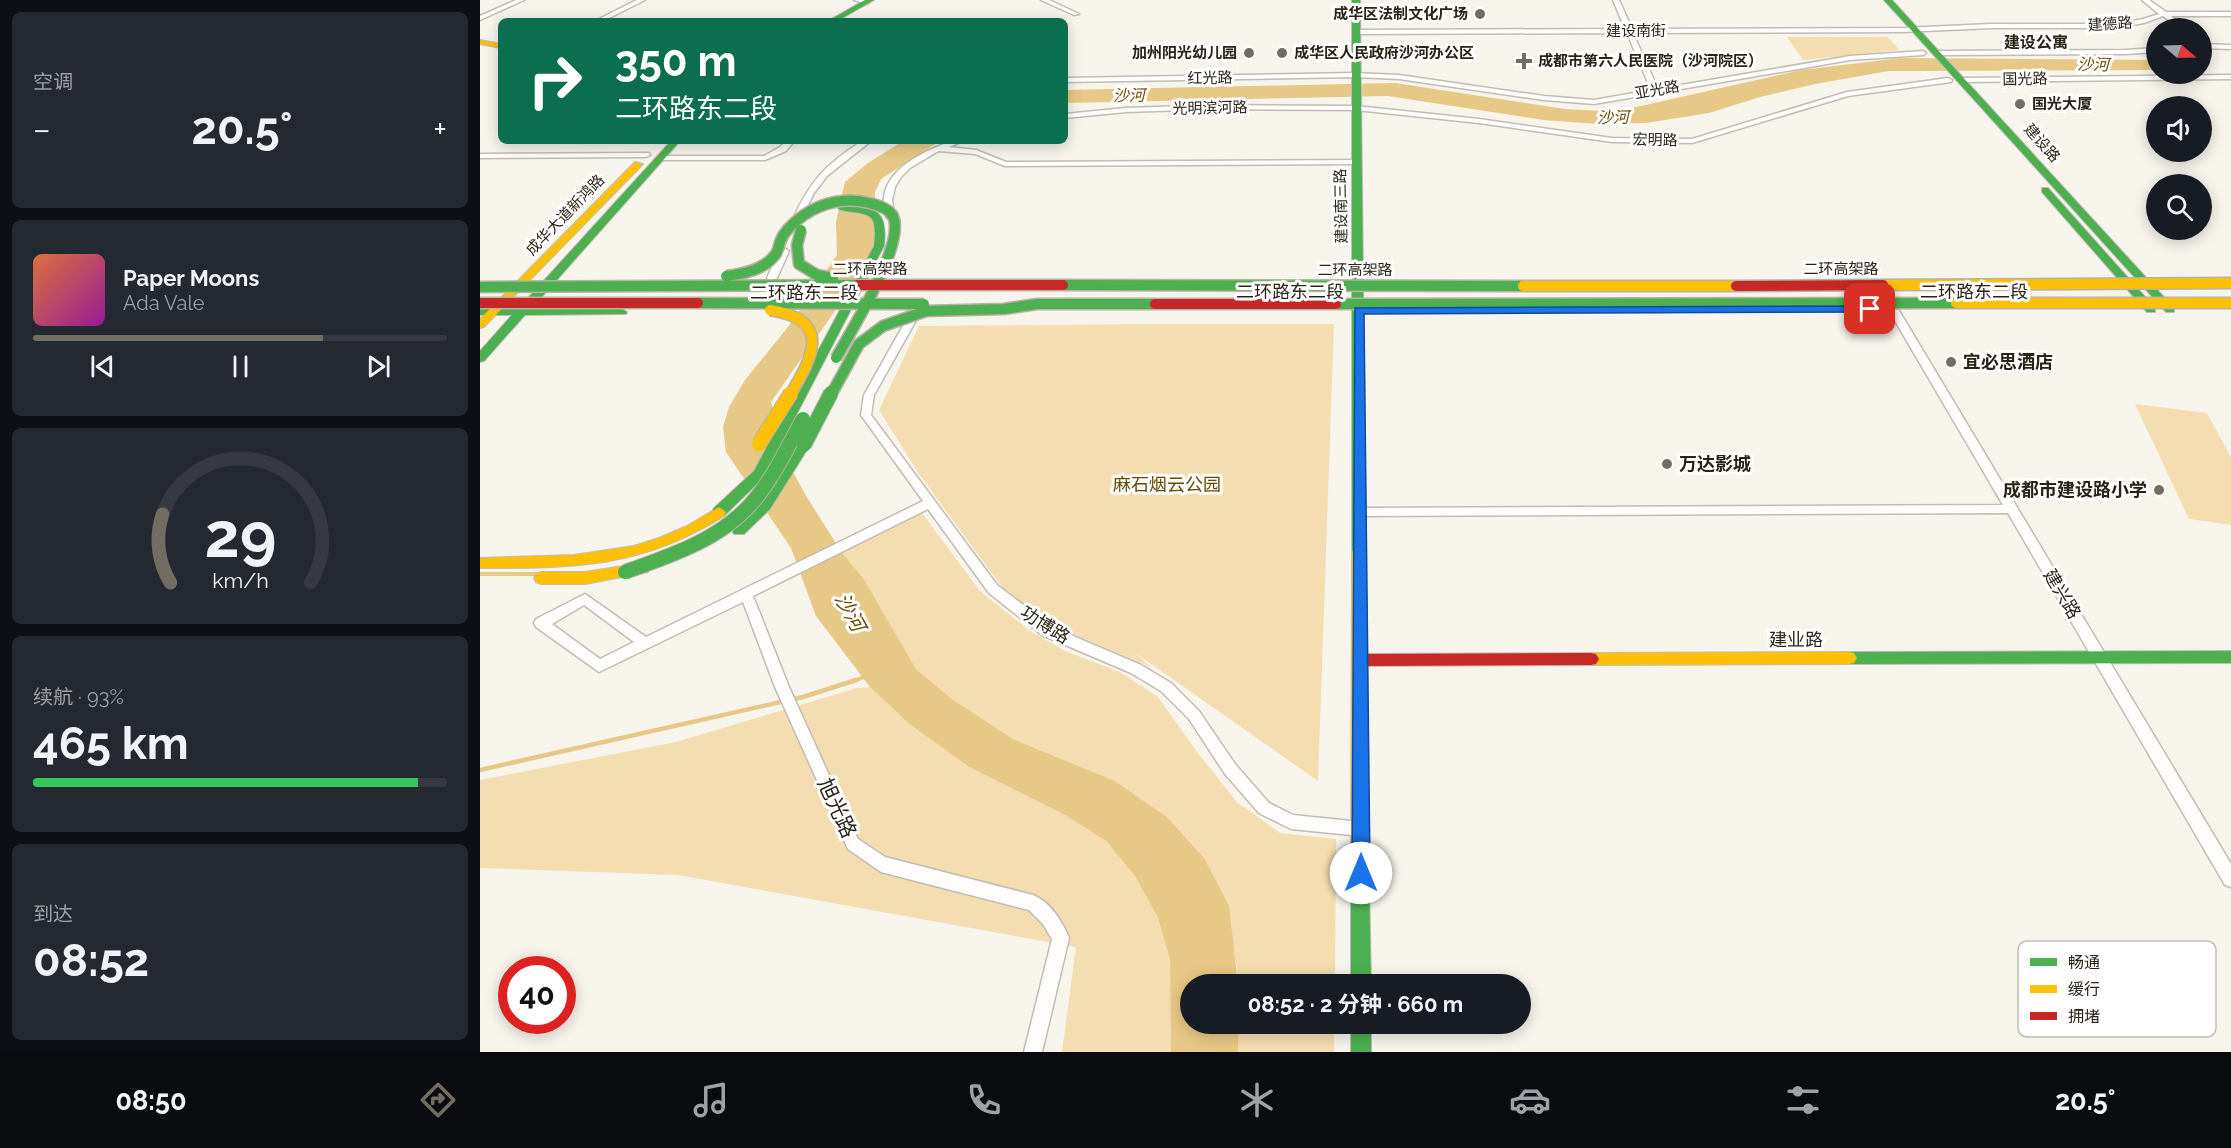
<!DOCTYPE html>
<html lang="zh">
<head>
<meta charset="utf-8">
<style>
  :root { --surface:#171b24; --page:#242831; --text:#f1f3f6; --muted:#9ea1a6; --line:#363941; --accent:#726c62 }
  body { margin:0; font-family:Raleway,"Noto Sans SC",sans-serif; background:var(--page); color:var(--text); height:100vh; display:flex; flex-direction:column; font-size:22px; white-space:nowrap }
  * { box-sizing:border-box; margin:0 }
  p { font-size:20px; color:var(--muted) }
  .icon { flex:none; width:33px; height:33px; fill:none; stroke:currentColor; stroke-width:2; stroke-linecap:round; stroke-linejoin:round }
  .map { position:relative; flex:1; overflow:hidden }
  .panel { display:flex; flex-direction:column; gap:12px; padding:12px; background:#0d0f14; width:480px }
  .panel>* { flex:none }
  .guide { position:absolute; left:18px; top:18px; width:570px; height:126px; border-radius:9px; box-shadow:0 3px 15px #0003; background:#0b6e4f; color:#fff; overflow:hidden }
  .needle { width:39px; rotate:109deg }
  .controls { position:absolute; left:1666px; top:18px; display:grid; gap:12px }
  .controls a { display:grid; place-items:center; width:66px; height:66px; border-radius:50%; background:var(--surface); box-shadow:0 3px 15px #0003; font-size:30px }
  .speed { position:absolute; left:18px; top:956px; display:flex; gap:12px; font-size:30px; font-weight:700; text-align:center }
  .speed>* { display:grid; place-content:center; width:78px; height:78px; border-radius:50%; background:var(--surface); box-shadow:0 3px 15px #0003; line-height:1 }
  .speed .limit { border:9px solid #d22; background:#fff; color:#111 }
  .pin { position:absolute; display:grid; place-items:center; width:51px; height:51px; color:#fff; margin:-26px; border-radius:12px; box-shadow:0 3px 9px #0006 }
  .me { position:absolute; width:66px; margin:-33px; rotate:0deg; stroke-linejoin:round; filter:drop-shadow(0 0 4px #0008) }
  .turn { display:flex; align-items:center; gap:21px; height:126px; padding:0 18px; font-size:27px }
  .turn .icon { width:78px; height:78px; stroke-width:2.5 }
  .turn b { display:block; font-size:42px; line-height:51px }
  .big { font-size:45px; font-weight:700; line-height:1.1 }
  .panel .widget { flex:1; display:flex; flex-direction:column; justify-content:center; gap:9px; min-width:0; padding:0 21px; border-radius:9px; background:var(--page) }
  .panel .dial { align-items:center; gap:0 }
  .dial svg { height:156px; overflow:visible; fill:none; stroke:var(--line); stroke-width:7; stroke-linecap:round; text-anchor:middle }
  .dial text { fill:var(--text); stroke:none }
  .song { display:flex; align-items:center; gap:18px }
  .cover { width:72px; height:72px; border-radius:9px; background:linear-gradient(135deg,hsl(20 70% 55%),hsl(300 70% 35%)) }
  .played { height:6px; border-radius:3px; background:linear-gradient(90deg,var(--accent) 70%,var(--line) 70%) }
  .keys { display:flex; justify-content:space-around; direction:ltr }
  .heat { display:flex; justify-content:space-between; align-items:center; font-size:33px; direction:ltr }
  .charge { height:9px; border-radius:4px; background:linear-gradient(90deg,#34c759 93%,var(--line) 0) }
  .trip { position:absolute; left:700px; top:974px; width:351px; height:60px; border-radius:30px; background:var(--surface); box-shadow:0 3px 15px #0003; font-weight:700; line-height:60px; text-align:center }
  .dock { display:flex; height:96px; justify-content:space-around; align-items:center; background:#090b0e; color:var(--muted) }
  .dock .icon { width:42px; height:42px }
  .dock .selected { color:var(--accent) }
  .dock b { font-size:27px; color:var(--text) }
  main { display:flex; flex:1; min-height:0 }
  .map>svg:first-child { display:block }
</style>
</head>
<body>
<main>
<section class="panel">
<div class="widget"><p>空调</p>
<div class="heat"><a>−</a><b class="big">20.5°</b><a>+</a></div>
</div>
<div class="widget">
<div class="song"><i class="cover"></i><div><b>Paper Moons</b><p>Ada Vale</p></div></div>
<div class="played"></div>
<div class="keys"><svg class="icon" aria-label="previous" viewBox="0 0 24 24"><path d="M18 5L8 12l10 7zM5 5v14"/></svg><svg class="icon" aria-label="pause" viewBox="0 0 24 24"><path d="M8 5v14M16 5v14"/></svg><svg class="icon" aria-label="next" viewBox="0 0 24 24"><path d="M6 5l10 7-10 7zM19 5v14"/></svg></div>
</div>
<div class="widget dial"><svg viewBox="0 0 100 80">
<path d="M14 69A42 42 0 1 1 86 69"/>
<path d="M14 69A42 42 0 0 1 10 34" stroke="#726c62"/>
<text x="50" y="56" font-size="32" font-weight="700">29</text>
<text x="50" y="72" font-size="11">km/h</text>
</svg></div>
<div class="widget"><p>续航 · 93%</p><b class="big">465 km</b><div class="charge"></div></div>
<div class="widget"><p>到达</p><b class="big">08:52</b></div>
</section>
<div class="map">
<svg width="1751" height="1052" viewBox="0 0 1751 1052">
  <rect width="100%" height="100%" fill="#f7f4ec"/>
  <path fill="#f4ddb1" d="M1307,37H1407L1420,50L1323,60Z
    M683,324H854L838,781L654,652L671,667L567,623L522,587L439,474L399,410L439,326Z
    M1655,404L1727,413L1751,457V525L1709,519Z
    M442,513L500,591L550,631L585,651L640,672L678,697L717,752L758,803L800,833L856,839L855,984H758L757,967L724,858L687,817L635,781L533,739L472,699L436,669L362,553Z
    M390,687L428,723L489,767L585,815L626,841L655,876L678,918L690,960L691,1052H582L596,947L198,875L0,868V780L196,742L377,688Z
    M759,1023H854V1052H758Z"/>
  <path fill="#e8c886" d="M1420,58L1677,60V70L1409,71L1335,84L1280,97L1229,113L1166,123L1118,124L1063,120L908,96L585,103V90L915,83L1085,109L1124,111L1152,108L1321,70Z
    M423,141H460L401,179L395,192L394,245L364,298L291,402L306,459L325,494L362,553L383,578L436,669L472,699L533,739L635,781L687,817L724,858L749,906L758,984H711V1023H759L758,1052H691L690,960L678,918L655,876L626,841L585,815L489,767L428,723L390,687L336,616L311,548L246,452L243,427L249,407L265,380L308,327L357,255L356,222L365,182L388,163Z"/>
  <g fill="none" stroke-linecap="round" stroke-linejoin="round">
    <path stroke="#e8c886" stroke-width="4" d="M0,574H56
      M372,682L386,676"/>
    <path stroke="#e8c886" stroke-width="4.5" d="M0,770L323,697L376,680"/>
    <defs>
      <path id="street" d="M36,0H44L0,20V16Z
        M157,0H165L123,21H115Z
        M374,0H387L390,2L387,4Z
        M561,0H569L599,14L594,15Z
        M1133,0H1139L1152,29L1423,28L1511,24H1636L1663,19L1679,14L1662,0H1669L1686,12H1751V16H1691L1706,28H1699L1683,16L1664,23L1636,28H1511L1423,32L1153,33L1178,89L1370,56L1443,51L1446,53L1443,55L1370,60L1114,104L1064,100L919,79L875,77L585,82V78L875,73L919,75L1064,96L1114,100L1171,90L1147,33L876,34L873,32L876,30L1145,29Z
        M1722,44L1751,45V49L1722,48Z
        M1677,48V52L1645,54L1458,55L1455,53L1458,51L1645,50Z
        M1751,75V79L1482,82L1478,80L1482,78Z
        M1468,78L1472,80L1471,82L1368,96L1212,143L1132,142L999,123L876,110L735,109L646,112L585,118V114L646,108L735,105L876,106L999,119L1132,138L1212,139L1367,92Z
        M306,141H314L306,151L285,160H180L176,158L180,156H284L300,147Z
        M382,141H391L347,176L334,193L319,223H313L312,221C330,181 345,165 382,141Z
        M472,141H483L469,147L496,150L526,162L877,160L881,162L877,164L525,166L495,154L459,151L455,153L430,168L421,177L415,187L412,200L414,216L407,218C391,175 439,153 472,141Z
        M169,153L170,155L166,157L0,158V154Z
        M304,248L309,251L297,278L292,281L289,280L287,278L299,251Z
        M1413,306L1418,309L1751,864V887L1745,885L1528,513L879,516L873,512L879,508L1523,505L1408,309Z
        M434,312L439,315L394,395L391,415L517,585L572,627L661,665L691,683L719,711L755,764L789,803L813,815L881,822L886,824L889,829L886,834L881,836L811,829L779,813L745,774L709,719L681,691L651,673L562,635L509,593L448,509L273,596L309,687L378,839L405,857L553,895C570,902 582,921 589,938L562,1052H544L572,939L563,924L549,910L401,872L368,849L295,687L263,602L119,672L56,627L54,623L56,619L105,594L166,637L443,501L381,415L384,395L429,315ZM104,605L154,642L120,659L72,624Z"/>
      <path id="fast" d="M385,0H394L357,21H348Z
        M872,0H880L886,552L884,556H874L872,552Z
        M1404,0H1412L1694,308V312H1686Z
        M191,141H200L51,309H142L147,312L146,314L45,315L4,361L0,362V351L32,315H0V309H38Z
        M1562,188H1568L1675,308V312H1667L1562,192Z
        M363,205C396,207 408,210 404,246L284,477L244,516H234L232,512L234,508L274,471L394,246C398,209 389,216 360,210L358,208Z
        M324,441L330,445L290,509L264,534H254L252,530L254,526L280,503L320,442Z
        M1751,651V663L1369,664L1364,663L1361,658L1364,653L1369,652Z
        M880,869L886,872L889,878L891,984H871V878L874,872Z
        M871,1023H891V1052H871Z"/>
      <path id="slow" d="M0,40L21,44V48L0,44Z
        M155,162L163,164L4,327L0,328V319Z
        M239,507L246,512L244,516C162,568 94,568 0,568V558L94,555L154,546L179,538L207,526Z
        M879,547L884,548L886,552L889,878L886,884L880,887L874,884L871,878L872,552L874,548Z
        M163,563L168,564L170,568L168,572L105,584H61L56,582L54,578L56,574L61,572H105Z
        M1369,652L1374,653L1377,658L1374,663L1369,664L1111,665L1106,664L1103,659L1106,654L1111,653Z"/>
      <path id="jam" d="M1111,653L1116,654L1119,659L1116,664L1111,665L881,666L876,665L873,660L876,655L881,654Z"/>
    </defs>
    <use href="#street" stroke="#c2bdb4" stroke-width="3"/>
    <use href="#fast" stroke="#c2bdb4" stroke-width="2"/>
    <use href="#slow" stroke="#c2bdb4" stroke-width="2"/>
    <use href="#jam" stroke="#c2bdb4" stroke-width="2"/>
    <use href="#street" fill="#fefdfc" fill-rule="evenodd"/>
    <use href="#fast" fill="#4caf50" fill-rule="evenodd"/>
    <use href="#slow" fill="#ffc107" fill-rule="evenodd"/>
    <use href="#jam" fill="#c62828" fill-rule="evenodd"/>
    <defs>
      <path id="fast-bridge-far1" d="M321,230L317,245L319,264L337,275L353,278
        M246,276C263,274 284,270 295,255C298,251 299,247 300,242C304,231 314,222 324,215C343,202 367,197 389,203C398,205 408,208 413,216C426,244 371,331 356,358
        M583,285L1043,286
        M0,287L378,285
        M218,303L444,304
        M856,304L1476,303
        M351,395L379,344L403,326L446,311L524,309L557,304H675"/>
      <path id="fast-bridge" d="M324,445L351,393
        M145,572C189,556 237,541 270,505C292,481 307,448 323,419"/>
      <path id="slow-bridge-far1" d="M1403,285L1751,283
        M1043,286H1256
        M1476,303H1751
        M290,310C352,320 334,355 310,395"/>
      <path id="slow-bridge" d="M279,444L311,393"/>
      <path id="jam-bridge" d="M378,285H583
        M1256,286L1403,285
        M0,303H218
        M675,304H856"/>
    </defs>
    <use href="#fast-bridge-far1" stroke="#b9b2a3" stroke-width="13" stroke-linecap="butt"/>
    <use href="#fast-bridge" stroke="#b9b2a3" stroke-width="16" stroke-linecap="butt"/>
    <use href="#slow-bridge-far1" stroke="#b9b2a3" stroke-width="13" stroke-linecap="butt"/>
    <use href="#slow-bridge" stroke="#b9b2a3" stroke-width="16" stroke-linecap="butt"/>
    <use href="#jam-bridge" stroke="#b9b2a3" stroke-width="13" stroke-linecap="butt"/>
    <use href="#fast-bridge-far1" stroke="#4caf50" stroke-width="10"/>
    <use href="#fast-bridge" stroke="#4caf50" stroke-width="14"/>
    <use href="#slow-bridge-far1" stroke="#ffc107" stroke-width="10"/>
    <use href="#slow-bridge" stroke="#ffc107" stroke-width="14"/>
    <use href="#jam-bridge" stroke="#c62828" stroke-width="10"/>
  </g>
  <path fill="#1a73e8" stroke="#114b97" stroke-width="1.5" d="M1390,306L1395,309L1393,312L884,314L890,873L887,879L881,882L874,879L872,873L875,308Z"/>
  <g fill="#726c62" stroke="#fff" stroke-width="2">
    <circle cx="1000" cy="14" r="6"/>
    <circle cx="769" cy="53" r="6"/>
    <circle cx="802" cy="53" r="6"/>
    <path d="M1041 52h6v6h6v6h-6v6h-6v-6h-6v-6h6z"/>
    <circle cx="1540" cy="104" r="6"/>
    <circle cx="1471" cy="362" r="6"/>
    <circle cx="1187" cy="464" r="6"/>
    <circle cx="1679" cy="490" r="6"/>
  </g>
  <g text-anchor="middle" stroke-width="6" stroke-linejoin="round" paint-order="stroke">
    <g font-size="15" font-weight="bold" fill="#2a2317" stroke="#fff" text-anchor="start">
      <text x="988" y="19" text-anchor="end">成华区法制文化广场</text>
      <text x="757" y="58" text-anchor="end">加州阳光幼儿园</text>
      <text x="814" y="58">成华区人民政府沙河办公区</text>
      <text x="1058" y="66">成都市第六人民医院（沙河院区）</text>
      <text x="1552" y="109">国光大厦</text>
    </g>
    <g font-size="15" fill="#2a2317" stroke="#fff">
      <text transform="translate(1630 24) rotate(-4)" y="5">建德路</text>
      <text x="1156" y="36">建设南街</text>
      <text transform="translate(730 78) rotate(-1)" y="5">红光路</text>
      <text transform="translate(1545 79) rotate(-1)" y="5">国光路</text>
      <text transform="translate(1177 90) rotate(-10)" y="5">亚光路</text>
      <text transform="translate(730 108) rotate(-1)" y="5">光明滨河路</text>
      <text transform="translate(1175 140) rotate(1)" y="5">宏明路</text>
      <text transform="translate(1562 143) rotate(48)" y="5">建设路</text>
      <text transform="translate(861 206) rotate(-91)" y="5">建设南三路</text>
      <text transform="translate(85 215) rotate(-46)" y="5">成华大道新鸿路</text>
      <text x="390" y="274">二环高架路</text>
      <text x="1361" y="274">二环高架路</text>
      <text x="875" y="275">二环高架路</text>
    </g>
    <g font-size="16" font-weight="bold" fill="#2a2317" stroke="#fff">
      <text x="1556" y="48">建设公寓</text>
    </g>
    <g font-size="16" font-style="italic" fill="#6b4e04" stroke="#fff">
      <text transform="translate(1613 64) rotate(1)" y="6">沙河</text>
      <text transform="translate(649 95) rotate(-1)" y="6">沙河</text>
      <text transform="translate(1133 117) rotate(-1)" y="6">沙河</text>
    </g>
    <g font-size="18" fill="#2a2317" stroke="#fff">
      <text x="810" y="298">二环路东二段</text>
      <text x="1494" y="298">二环路东二段</text>
      <text x="324" y="299">二环路东二段</text>
      <text transform="translate(1582 594) rotate(59)" y="6">建兴路</text>
      <text transform="translate(565 625) rotate(32)" y="6">功博路</text>
      <text x="1316" y="646">建业路</text>
    </g>
    <g font-size="18" font-weight="bold" fill="#2a2317" stroke="#fff" text-anchor="start">
      <text x="1483" y="368">宜必思酒店</text>
      <text x="1199" y="470">万达影城</text>
      <text x="1667" y="496" text-anchor="end">成都市建设路小学</text>
    </g>
    <g font-size="18" fill="#684b00" stroke="#fff">
      <text x="687" y="491">麻石烟云公园</text>
    </g>
    <g font-size="20" font-style="italic" fill="#6b4e04" stroke="#fff">
      <text transform="translate(370 612) rotate(61)" y="7">沙河</text>
    </g>
    <g font-size="21" fill="#2a2317" stroke="#fff">
      <text transform="translate(357 808) rotate(65)" y="7">旭光路</text>
    </g>
  </g>
  <rect x="1538" y="941" width="198" height="96" rx="9" fill="#fff" stroke="#bfbdb9" stroke-width="1.5"/>
  <rect x="1550" y="958" width="27" height="8" fill="#4caf50"/>
  <rect x="1550" y="985" width="27" height="8" fill="#ffc107"/>
  <rect x="1550" y="1012" width="27" height="8" fill="#c62828"/>
  <g font-size="16" fill="#2a2317">
    <text x="1588" y="968">畅通</text>
    <text x="1588" y="995">缓行</text>
    <text x="1588" y="1022">拥堵</text>
  </g>
</svg>
<div class="controls">
<a><svg class="needle" viewBox="-14 -14 28 28"><path d="M0-13l5 13h-10z" fill="#e53935"/><path d="M0 13l5-13h-10z" fill="#9ea1a6"/></svg></a>
<a><svg class="icon" aria-label="sound" viewBox="0 0 24 24"><path d="M4 9h4l5-4v14l-5-4H4zM17 9q2 3 0 6"/></svg></a>
<a><svg class="icon" aria-label="search" viewBox="0 0 24 24"><circle cx="10" cy="10" r="6"/><path d="M15 15l6 6"/></svg></a>
</div>
<div class="speed"><div class="limit">40</div></div>
<div class="pin" style="left:1390px;top:309px;background:#d93025"><svg class="icon" aria-label="arrive" viewBox="0 0 24 24"><path d="M6 21V4h12l-3 4 3 4H6"/></svg></div>
<svg class="me" style="left:881px;top:873px" viewBox="-20 -20 40 40"><circle r="19" fill="#fff"/><path d="M0-13L10 11 0 6-10 11z" fill="#1a73e8"/></svg>
<div class="trip">08:52 · 2 分钟 · 660 m</div>
<div class="guide">
<div class="turn"><svg class="icon" aria-label="right" viewBox="0 0 24 24"><path d="M7 20v-9h11M14 6l5 5-5 5"/></svg><div><b>350 m</b>二环路东二段</div></div>
</div>
</div>
</main>
<nav class="dock">
<b>08:50</b>
<svg class="icon selected" aria-label="directions" viewBox="0 0 24 24"><path d="M12 3l9 9-9 9-9-9zM9 14v-3h6M13 9l2 2-2 2"/></svg>
<svg class="icon" aria-label="music" viewBox="0 0 24 24"><path d="M9 18V5l10-2v13"/><circle cx="6" cy="18" r="3"/><circle cx="16" cy="16" r="3"/></svg>
<svg class="icon" aria-label="phone" viewBox="0 0 24 24"><path d="M5 4h4l2 5-3 2q2 4 5 5l2-3 5 2v4C11 20 4 13 5 4z"/></svg>
<svg class="icon" aria-label="climate" viewBox="0 0 24 24"><path d="M12 3v18M4 7l16 10M4 17L20 7"/></svg>
<svg class="icon" aria-label="car" viewBox="0 0 24 24"><path d="M5 17H2v-5l4-1 3-4h7l3 4 3 1v5h-3M9 17h6M6 11h13"/><circle cx="7" cy="17" r="2"/><circle cx="17" cy="17" r="2"/></svg>
<svg class="icon" aria-label="filters" viewBox="0 0 24 24"><path d="M4 7h16M4 17h16"/><circle cx="9" cy="7" r="2"/><circle cx="15" cy="17" r="2"/></svg>
<b>20.5°</b>
</nav>
</body>
</html>
